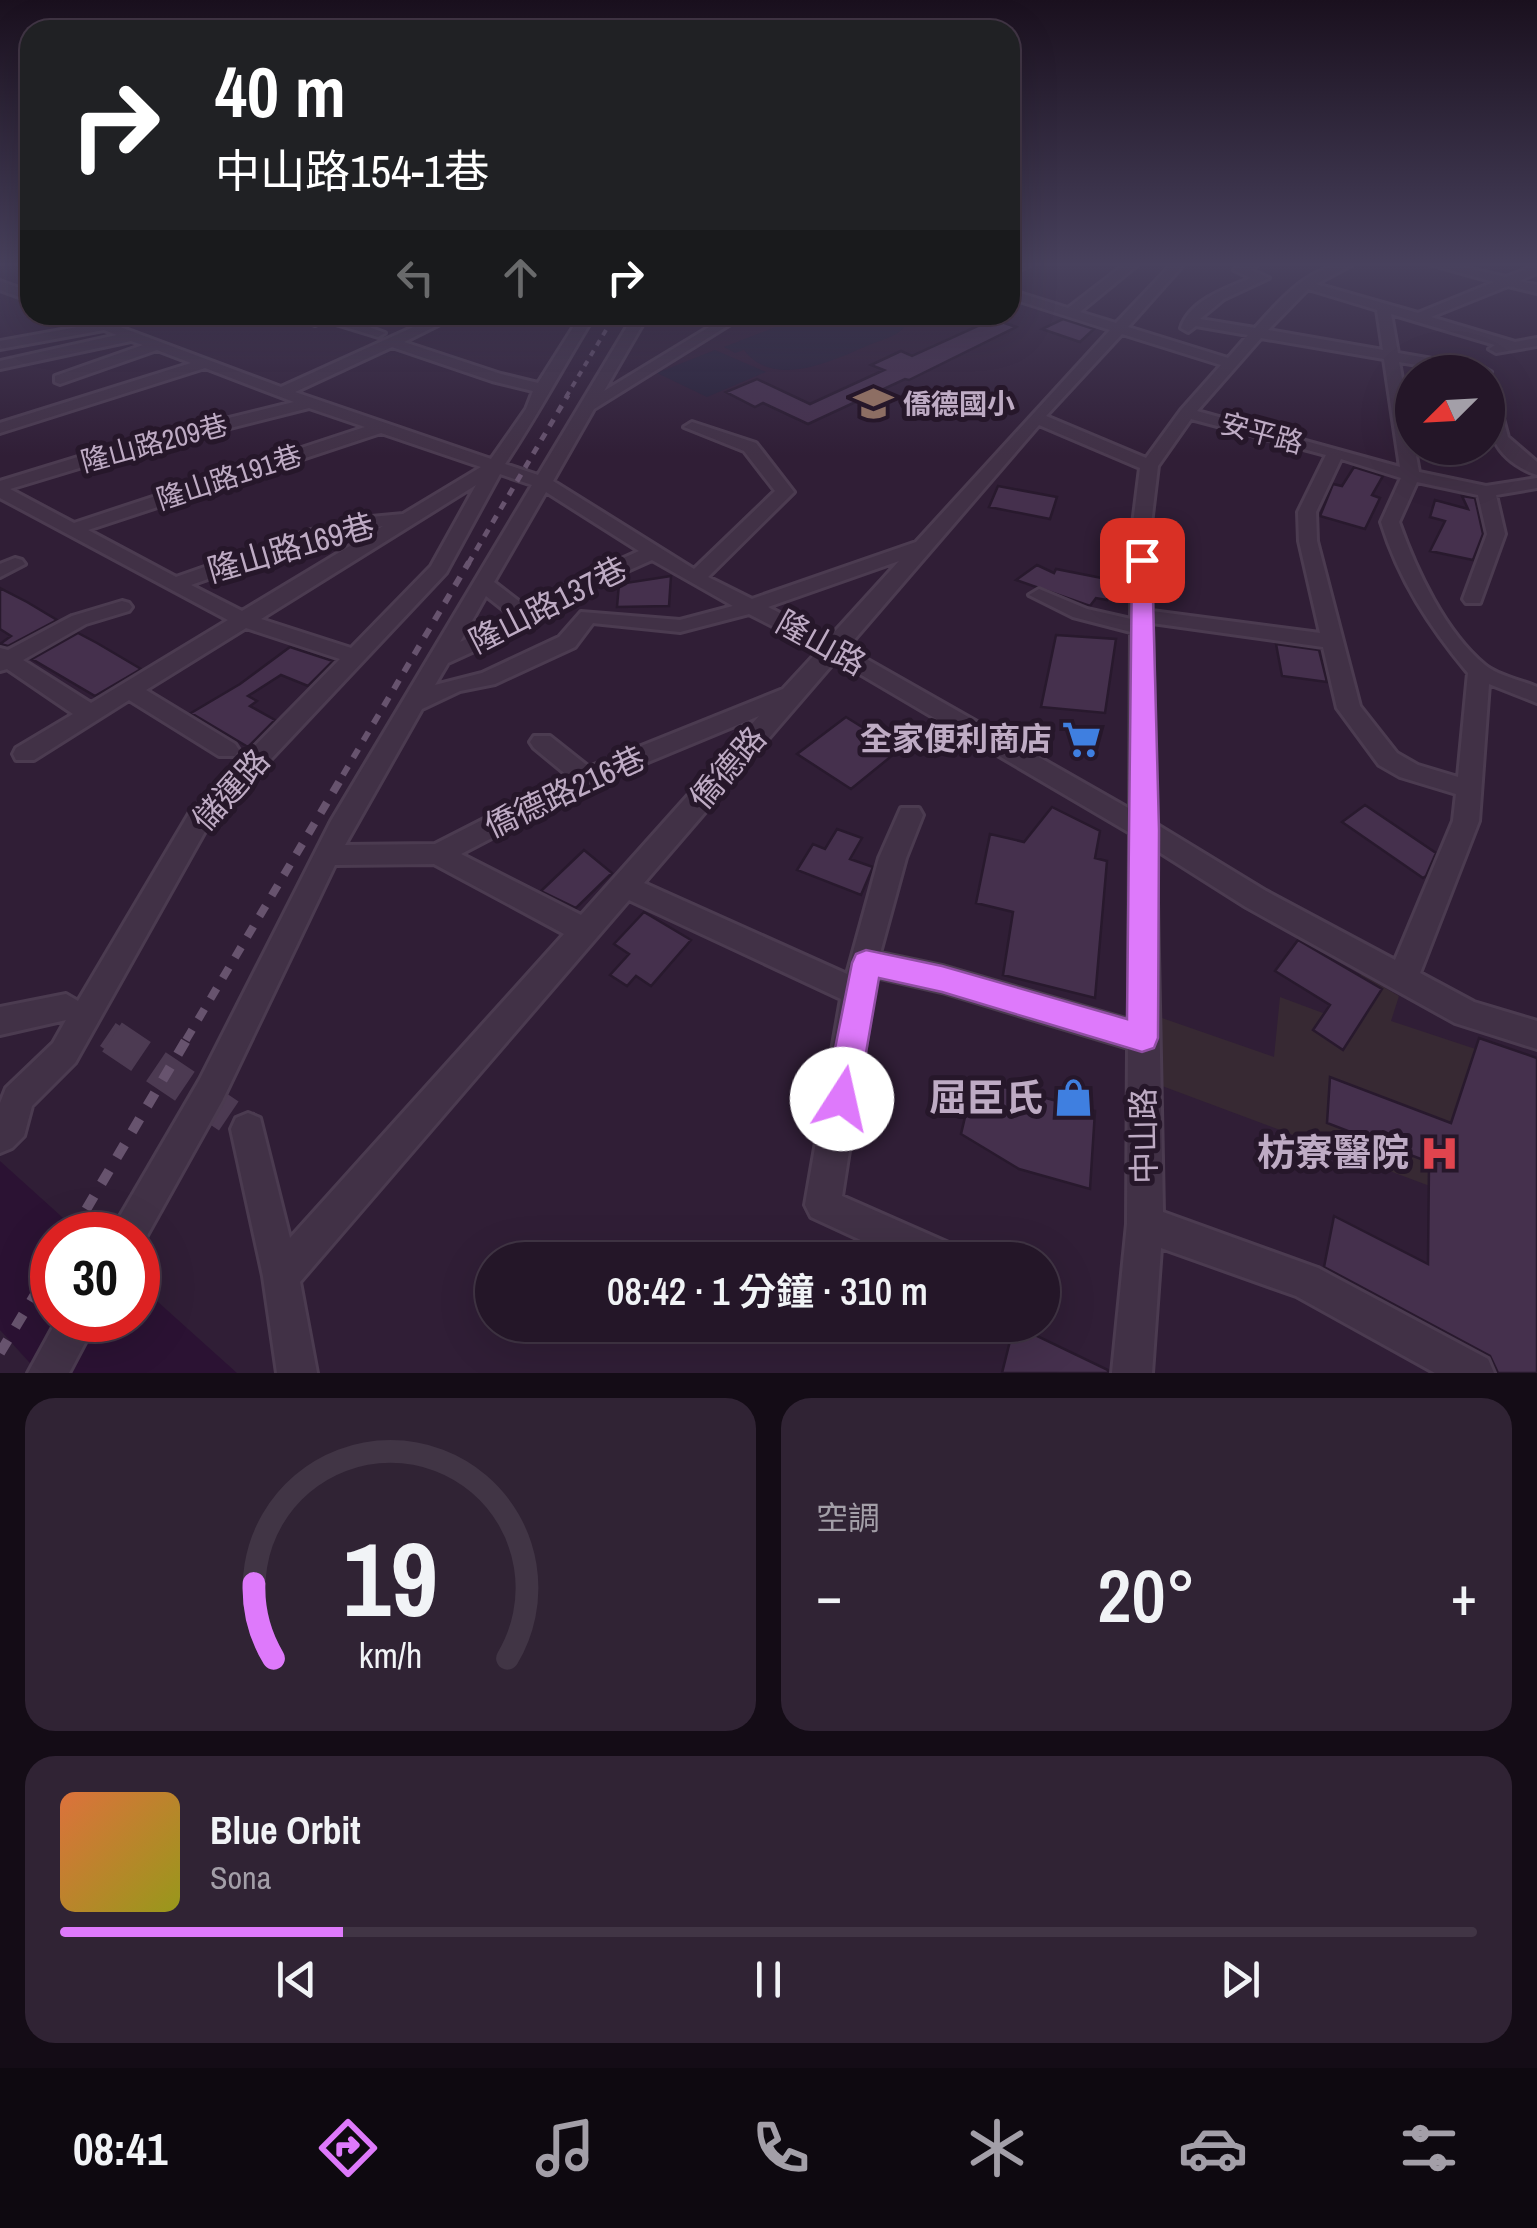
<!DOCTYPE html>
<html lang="zh-TW">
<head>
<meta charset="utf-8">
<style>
  :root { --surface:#241628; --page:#302334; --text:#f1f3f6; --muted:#a39fa8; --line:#413545; --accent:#de79fb }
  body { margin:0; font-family:"Archivo Narrow","Noto Sans TC",sans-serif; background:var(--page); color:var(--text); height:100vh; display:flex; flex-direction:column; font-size:38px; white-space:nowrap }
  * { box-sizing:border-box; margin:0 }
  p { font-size:32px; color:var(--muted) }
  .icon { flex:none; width:55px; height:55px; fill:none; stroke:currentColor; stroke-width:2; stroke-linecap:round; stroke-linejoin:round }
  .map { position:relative; height:1373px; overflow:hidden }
  .panel { display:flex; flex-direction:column; gap:25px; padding:25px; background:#140c16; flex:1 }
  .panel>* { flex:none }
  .guide { position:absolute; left:20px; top:20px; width:1000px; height:305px; border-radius:30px; box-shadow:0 10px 40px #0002,0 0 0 2px var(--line); background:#202124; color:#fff; overflow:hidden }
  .needle { width:65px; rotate:246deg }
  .buttons { position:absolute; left:1395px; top:355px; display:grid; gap:20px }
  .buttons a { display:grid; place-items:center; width:110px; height:110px; border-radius:50%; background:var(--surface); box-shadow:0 10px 40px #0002,0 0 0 2px var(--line); font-size:50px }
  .speed { position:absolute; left:30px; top:1212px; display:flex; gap:20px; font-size:50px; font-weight:700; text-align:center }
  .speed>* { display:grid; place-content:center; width:130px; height:130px; border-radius:50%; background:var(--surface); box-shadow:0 10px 40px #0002,0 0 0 2px var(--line); line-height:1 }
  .speed .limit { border:15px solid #d22; background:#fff; color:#111 }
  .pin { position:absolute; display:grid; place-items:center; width:85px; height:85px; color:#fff; margin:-42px; border-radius:20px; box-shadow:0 5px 15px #0006 }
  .me { position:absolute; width:110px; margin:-55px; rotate:10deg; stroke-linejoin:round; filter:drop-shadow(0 0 8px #0008) }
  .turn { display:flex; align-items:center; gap:35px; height:210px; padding:0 30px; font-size:45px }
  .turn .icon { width:130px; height:130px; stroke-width:2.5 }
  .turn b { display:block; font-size:70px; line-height:85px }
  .lanes { display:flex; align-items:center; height:95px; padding:0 30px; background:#0003; justify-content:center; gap:50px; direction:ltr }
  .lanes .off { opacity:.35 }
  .big { font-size:75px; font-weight:600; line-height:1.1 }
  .panel .card { flex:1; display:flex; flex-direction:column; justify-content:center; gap:15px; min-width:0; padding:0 35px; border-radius:30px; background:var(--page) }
  .panel .dial { align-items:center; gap:0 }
  .dial svg { height:260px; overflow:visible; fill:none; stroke:var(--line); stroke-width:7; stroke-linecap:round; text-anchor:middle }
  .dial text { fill:var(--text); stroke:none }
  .song { display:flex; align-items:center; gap:30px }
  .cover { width:120px; height:120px; border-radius:15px; background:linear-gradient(135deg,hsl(20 70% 55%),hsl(60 70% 35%)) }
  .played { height:10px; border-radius:5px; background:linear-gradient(90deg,var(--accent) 20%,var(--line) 20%) }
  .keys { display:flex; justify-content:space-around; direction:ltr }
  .heat { display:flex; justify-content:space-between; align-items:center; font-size:55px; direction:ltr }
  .panel .tiles { flex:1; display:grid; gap:25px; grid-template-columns:1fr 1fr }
  .card:last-child { grid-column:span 2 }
  .trip { position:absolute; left:475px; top:1242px; width:585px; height:100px; border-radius:50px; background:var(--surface); box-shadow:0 10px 40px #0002,0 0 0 2px var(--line); font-weight:600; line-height:100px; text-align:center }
  .tabs { display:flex; height:160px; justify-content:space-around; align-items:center; background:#0e0910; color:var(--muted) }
  .tabs .icon { width:70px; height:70px }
  .tabs .current { color:var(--accent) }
  .tabs b { font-size:45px; color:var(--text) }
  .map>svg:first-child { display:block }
</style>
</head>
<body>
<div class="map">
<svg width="1537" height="1373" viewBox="0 0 1537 1373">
  <rect width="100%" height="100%" fill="#301e36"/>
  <path fill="#372933" d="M1361,974L1399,996L1391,1021L1536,1069L1537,1226L1138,1077L1139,1010L1274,1057L1280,997L1339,1019Z"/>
  <path fill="#262037" d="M807,315H905L909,321C902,335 884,339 869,345C834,360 774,390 744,350L735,353L724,347Z
    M715,350L766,372L707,397L657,373Z"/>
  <path fill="#2b1233" d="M0,1161L82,1235H52V1320H138V1284L237,1373H39L0,1330Z"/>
  <path fill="#45304d" stroke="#28192d" stroke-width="2.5" d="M993,319L1016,327L909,380L905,379L808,424L763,403L755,407L726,392L757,379L810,404L884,370L871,365L901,351L912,356Z
    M1063,319L1094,329L1080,342L1042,329Z
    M1354,467L1383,476L1372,495L1380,498L1365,529L1320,516L1333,484L1342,486Z
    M998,486L1057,497L1050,519L989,507Z
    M1462,496L1475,498L1483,534L1473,560L1430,551L1445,521L1430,517L1435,500L1468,509Z
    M1037,565L1054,573L1056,569L1112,580L1107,600L1096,598L1090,606L1016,580Z
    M671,576L669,606L617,607L619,584Z
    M0,588L27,602L57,620L8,646L0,644L11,636L0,629Z
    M78,633L97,643L141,669L95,696L32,659Z
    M1056,635L1116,639L1105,713L1041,707Z
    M1276,644L1319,650L1327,682L1282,676Z
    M290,647L333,661L308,686L281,675L248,696L257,701L250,706L275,720L248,747L191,713L240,684Z
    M846,717L899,750L851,789L797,754Z
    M1365,805L1436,853L1426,876L1423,878L1342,822Z
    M1052,807L1100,831L1095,858L1107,861L1095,998L1003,975L1013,912L976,903L990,834L1024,842Z
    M837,829L862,838L850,859L873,867L861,895L797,870L813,844L825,849Z
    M584,850L612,873L576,908L541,891Z
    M644,912L691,940L651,986L636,976L627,986L610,975L629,954L614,944Z
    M1298,940L1382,989L1343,1050L1313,1030L1330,1005L1275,971Z
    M1479,1038L1537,1058V1373H1498L1490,1356L1324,1267L1334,1216L1428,1264L1429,1162L1327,1123L1330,1077L1451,1123Z
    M974,1079L1095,1111L1090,1189L1019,1169L961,1134Z
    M1014,1325L1108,1370V1373H1002Z"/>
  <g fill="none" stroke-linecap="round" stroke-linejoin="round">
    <path stroke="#4c3a52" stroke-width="28" stroke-dasharray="28 14" stroke-linecap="butt" d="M73,1011L116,1040"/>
    <path stroke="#4c3a52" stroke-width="35" stroke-dasharray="35 18" stroke-linecap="butt" d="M112,1037L248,1129"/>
    <defs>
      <path id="minor" d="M1017,264H1032L1010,275V266Z
        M1125,264L1136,266L1080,312L1116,323L1172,264H1184L1128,327L1228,358L1248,335L1196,326L1188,332L1181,328C1189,301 1226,288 1251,278L1234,270L1243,264H1258L1251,270L1269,278L1224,299L1200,319L1255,328C1280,300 1312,262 1353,264L1316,284L1418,313L1494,282L1430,264H1449L1506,277L1537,265V273L1519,281L1537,285V293L1508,286L1431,317L1515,342L1537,338V346L1496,353L1489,349L1495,345L1391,314L1398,353L1484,368L1491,372L1488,376V372H1461L1399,362L1419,472L1486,486L1537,478V488L1496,495L1505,534L1480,603H1466L1463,599L1487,534L1478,495L1417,482L1399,522C1416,570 1445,632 1485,665C1498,676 1521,680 1537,687V703L1489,684L1479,821L1420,973L1474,1002L1537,1021V1049L1455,1023L1246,907L1156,850L1163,1212L1318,1268L1488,1359L1494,1373H1435L1296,1296L1161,1248L1152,1373H1112L1127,1224L1128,1048L942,992L876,977L842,1196L951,1244L955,1260H904L811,1217L805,1205L841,999L629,900L300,1282L317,1373H277L263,1276L231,1129L236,1118L248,1113L260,1118L290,1238L564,934L434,864L335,865L222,1101L140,1248L138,1235H109L200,1079L331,821L532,485L500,474L446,573L208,826L75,1063L32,1106L24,1136L12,1148L0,1153V1103L6,1088L53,1043L66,1020L0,1035V1007L66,994L78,1001L190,812L340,659L246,628L146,690L235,744L239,750L235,756H219L129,700L34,760H16L13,754L16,748L73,714L7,669L0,671V648L8,650L72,616L122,601L129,603L132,607L129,611L86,624L23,660L91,703L228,620L0,498V481L107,448L294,402L205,368L0,433V423L191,363L157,350L60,384L55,382V376L143,345L131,341L0,369V361L117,335L104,330L0,349V341L89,325L69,315H88L281,387L440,315H458L404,342L501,374L538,383L581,315H595C564,365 538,415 505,464L538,475L634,315H648L604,391L729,315H745L594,409L553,481L694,569L775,491L744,451L684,427L692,422L756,443L794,492L708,577L752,599L916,542L1110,330L1010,298V290L1068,308ZM1308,289L1377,310L1383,350L1268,330ZM1122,334L1221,365L1181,410L1146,458L1046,416ZM1261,338L1384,359L1400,467L1197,411ZM392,347L492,381L533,391L526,409L491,459L295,392ZM309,408L365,427L74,523L10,489L119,456ZM1191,419L1326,455L1298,512L1299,541L1320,633L1152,611L1150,532L1158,466ZM1039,425L1140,468L1132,532L1131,619L1087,609L1039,589L1029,595L1073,617L1131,632L1130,809L847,648ZM381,433L481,467L403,514L371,517L307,531L176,577L88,530ZM1341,459L1401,478L1381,522C1399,580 1429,626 1468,673L1458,777L1418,765L1397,753L1360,706L1317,541L1316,512ZM476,485L431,566L351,648L261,619ZM546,492L639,551L562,586L529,609L494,582ZM383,526L242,611L191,585L321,539ZM652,560L733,606L680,620L581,612L559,637L482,673L435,685L448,663L536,623L576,594ZM899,561L829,638L768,607ZM486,596L514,618L460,642ZM749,614L819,650L783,689L589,767L550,736H534L530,742L534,748L568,776L435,844L345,845L422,709L460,691L495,684L575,647L593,623L680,632ZM1152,623L1323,647L1337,708L1379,765L1400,777L1456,794L1453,821L1395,960L1266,891L1156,824ZM836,660L1130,833L1129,1020L942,966L880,953L906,858L923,815L919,808H901L879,858L847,974L644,883ZM759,716L581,915L461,854L595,784Z
        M0,281L30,292V301L0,290Z
        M291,315H337L385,333L378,337L326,321L315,325Z
        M492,315H512L514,317L507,321Z
        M1488,388L1496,393L1508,437L1537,462V475C1493,459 1485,430 1488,388Z
        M15,558L22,560L25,564L0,577V564Z
        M57,1320H97L69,1373H28Z"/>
    </defs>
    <use href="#minor" stroke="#4b3b50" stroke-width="6"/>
    <use href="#minor" fill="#413146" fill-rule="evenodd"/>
    <path stroke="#67536e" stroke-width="4" stroke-dasharray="6 6" stroke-linecap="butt" d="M566,397L615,315"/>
    <path stroke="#67536e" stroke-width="5" stroke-dasharray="8 8" stroke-linecap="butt" d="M468,564L568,395"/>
    <path stroke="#67536e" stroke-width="6" stroke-dasharray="10 10" stroke-linecap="butt" d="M343,775L469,562"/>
    <path stroke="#67536e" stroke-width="8" stroke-dasharray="12 12" stroke-linecap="butt" d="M186,1040L345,772"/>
    <path stroke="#67536e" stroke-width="10" stroke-dasharray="15 15" stroke-linecap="butt" d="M71,1235L188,1037
      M0,1353L52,1266"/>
  </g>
  <linearGradient id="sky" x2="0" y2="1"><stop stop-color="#1a101e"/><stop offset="0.58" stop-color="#48415d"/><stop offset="1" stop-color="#48415d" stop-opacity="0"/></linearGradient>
  <rect width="1537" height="456" fill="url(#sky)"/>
  <path fill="#de79fb" stroke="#904fa3" stroke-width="2.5" d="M1142,554L1152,560L1159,830L1158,1038L1154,1048L1142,1052L942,992L879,978L858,1099L853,1110L842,1115L830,1110L825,1099L852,963L856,954L866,950L942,966L1127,1019L1132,560Z"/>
  <defs>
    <symbol id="school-bare" viewBox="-9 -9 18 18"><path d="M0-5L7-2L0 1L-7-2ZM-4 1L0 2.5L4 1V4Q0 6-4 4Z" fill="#8d6e63" stroke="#26172a" stroke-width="2.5" paint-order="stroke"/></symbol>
    <symbol id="supermarket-bare" viewBox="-9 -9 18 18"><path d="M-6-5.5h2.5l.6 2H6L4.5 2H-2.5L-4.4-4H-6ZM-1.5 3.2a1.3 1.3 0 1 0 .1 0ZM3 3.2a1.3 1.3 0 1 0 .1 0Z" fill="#3f7fe0" stroke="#26172a" stroke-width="2.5" paint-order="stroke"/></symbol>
    <symbol id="shop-bare" viewBox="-9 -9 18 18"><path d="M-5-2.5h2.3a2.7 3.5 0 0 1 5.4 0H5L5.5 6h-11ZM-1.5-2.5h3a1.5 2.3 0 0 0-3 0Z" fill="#3f7fe0" stroke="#26172a" stroke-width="2.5" paint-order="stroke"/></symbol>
    <symbol id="hospital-bare" viewBox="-9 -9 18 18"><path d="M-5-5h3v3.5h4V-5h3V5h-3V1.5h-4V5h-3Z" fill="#e0444e" stroke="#26172a" stroke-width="2.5" paint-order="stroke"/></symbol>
  </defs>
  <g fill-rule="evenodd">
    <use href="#school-bare" x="846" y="376" width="55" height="55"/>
    <use href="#supermarket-bare" x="1054" y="712" width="55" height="55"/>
    <use href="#shop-bare" x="1046" y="1070" width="55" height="55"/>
    <use href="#hospital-bare" x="1412" y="1126" width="55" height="55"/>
  </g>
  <g text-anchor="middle" stroke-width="10" stroke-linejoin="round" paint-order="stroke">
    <g font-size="28" font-weight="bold" fill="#beabc4" stroke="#26172a" text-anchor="start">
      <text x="903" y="414">僑德國小</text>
    </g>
    <g font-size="28" fill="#beabc4" stroke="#26172a">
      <text transform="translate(1262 433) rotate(15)" y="10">安平路</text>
      <text transform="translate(154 443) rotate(-15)" y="10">隆山路209巷</text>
      <text transform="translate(229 477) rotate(-18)" y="10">隆山路191巷</text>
    </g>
    <g font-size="32" fill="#beabc4" stroke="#26172a">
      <text transform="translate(291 548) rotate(-16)" y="11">隆山路169巷</text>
      <text transform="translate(548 605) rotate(-27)" y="11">隆山路137巷</text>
      <text transform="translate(821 643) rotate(29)" y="11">隆山路</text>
      <text transform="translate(728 768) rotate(-49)" y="11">僑德路</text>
      <text transform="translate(231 790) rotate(-48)" y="11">儲運路</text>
      <text transform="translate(565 792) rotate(-25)" y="11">僑德路216巷</text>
      <text transform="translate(1144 1136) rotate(-91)" y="11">中山路</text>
    </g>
    <g font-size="32" font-weight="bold" fill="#beabc4" stroke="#26172a" text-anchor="end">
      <text x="1052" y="750">全家便利商店</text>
    </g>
    <g font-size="38" font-weight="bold" fill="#beabc4" stroke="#26172a" text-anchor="end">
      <text x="1043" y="1111">屈臣氏</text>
      <text x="1409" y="1166">枋寮醫院</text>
    </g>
  </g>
</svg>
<div class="buttons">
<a><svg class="needle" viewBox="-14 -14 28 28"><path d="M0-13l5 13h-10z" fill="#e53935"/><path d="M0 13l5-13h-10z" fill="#a39fa8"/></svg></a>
</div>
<div class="speed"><div class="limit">30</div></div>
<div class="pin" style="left:1142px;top:560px;background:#d93025"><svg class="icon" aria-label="arrive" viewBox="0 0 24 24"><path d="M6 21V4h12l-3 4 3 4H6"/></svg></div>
<svg class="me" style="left:842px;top:1099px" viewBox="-20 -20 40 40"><circle r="19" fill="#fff"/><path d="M0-13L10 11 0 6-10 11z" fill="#de79fb"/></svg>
<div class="trip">08:42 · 1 分鐘 · 310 m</div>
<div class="guide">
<div class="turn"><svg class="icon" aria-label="right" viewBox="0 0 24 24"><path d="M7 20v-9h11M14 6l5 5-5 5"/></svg><div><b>40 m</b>中山路154-1巷</div></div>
<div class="lanes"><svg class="icon off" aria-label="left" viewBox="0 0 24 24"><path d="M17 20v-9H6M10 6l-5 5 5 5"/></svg><svg class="icon off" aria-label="ahead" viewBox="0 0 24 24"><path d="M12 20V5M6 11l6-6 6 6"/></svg><svg class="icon" aria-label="right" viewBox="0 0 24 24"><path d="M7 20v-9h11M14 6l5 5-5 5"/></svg></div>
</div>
</div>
<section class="panel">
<div class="tiles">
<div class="card dial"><svg viewBox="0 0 100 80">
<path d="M14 69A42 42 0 1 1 86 69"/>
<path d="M14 69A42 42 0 0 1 8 46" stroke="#de79fb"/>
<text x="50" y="56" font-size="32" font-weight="700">19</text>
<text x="50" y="72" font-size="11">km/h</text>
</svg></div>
<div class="card"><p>空調</p>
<div class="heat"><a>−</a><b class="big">20°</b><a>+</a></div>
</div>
<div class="card">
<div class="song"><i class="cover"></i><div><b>Blue Orbit</b><p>Sona</p></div></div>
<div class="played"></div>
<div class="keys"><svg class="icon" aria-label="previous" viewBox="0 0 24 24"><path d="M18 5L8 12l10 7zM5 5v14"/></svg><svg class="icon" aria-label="pause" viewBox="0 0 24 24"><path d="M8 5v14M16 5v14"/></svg><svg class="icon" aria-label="next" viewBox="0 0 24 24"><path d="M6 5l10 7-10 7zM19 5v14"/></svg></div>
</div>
</div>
</section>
<nav class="tabs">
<b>08:41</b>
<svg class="icon current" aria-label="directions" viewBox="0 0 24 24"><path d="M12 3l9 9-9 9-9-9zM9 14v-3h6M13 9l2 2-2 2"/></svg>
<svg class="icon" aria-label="music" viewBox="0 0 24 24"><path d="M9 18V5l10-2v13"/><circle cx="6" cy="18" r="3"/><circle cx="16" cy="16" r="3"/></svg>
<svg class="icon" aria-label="phone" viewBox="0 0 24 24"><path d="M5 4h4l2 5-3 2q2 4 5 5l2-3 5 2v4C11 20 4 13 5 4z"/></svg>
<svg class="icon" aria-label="climate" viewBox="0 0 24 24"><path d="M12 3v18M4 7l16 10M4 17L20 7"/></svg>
<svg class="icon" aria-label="car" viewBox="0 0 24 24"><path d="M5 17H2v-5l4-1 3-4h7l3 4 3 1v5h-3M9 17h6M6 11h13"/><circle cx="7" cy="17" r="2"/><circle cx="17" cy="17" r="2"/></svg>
<svg class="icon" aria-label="filters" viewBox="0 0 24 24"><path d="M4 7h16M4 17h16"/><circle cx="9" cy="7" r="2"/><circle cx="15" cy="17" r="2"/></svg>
</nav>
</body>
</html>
